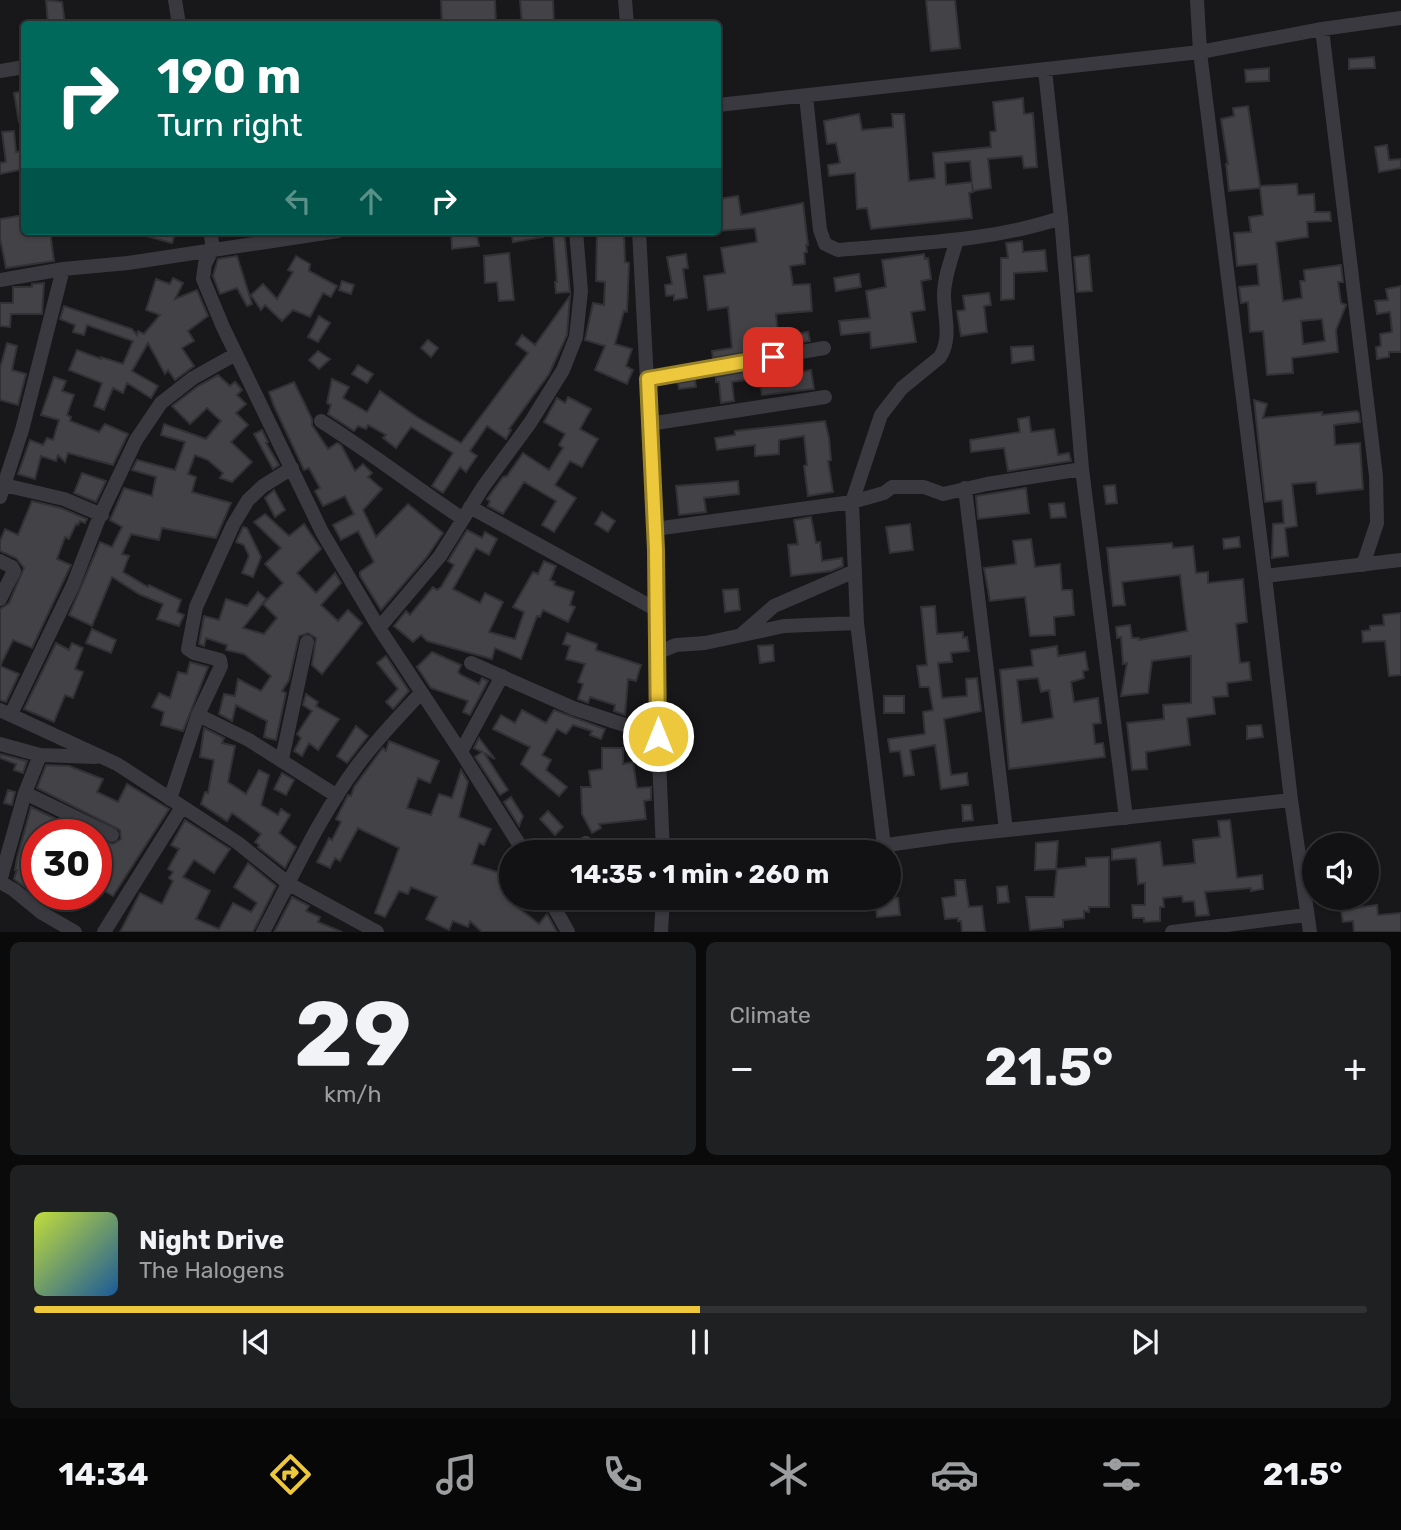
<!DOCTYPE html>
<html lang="en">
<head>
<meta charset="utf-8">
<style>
  :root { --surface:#121214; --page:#1f2022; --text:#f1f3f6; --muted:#9c9ea0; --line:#313234; --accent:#edc83c }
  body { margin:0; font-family:Rubik,sans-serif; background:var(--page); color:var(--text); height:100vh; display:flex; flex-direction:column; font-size:26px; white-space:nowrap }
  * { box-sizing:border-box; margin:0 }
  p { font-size:23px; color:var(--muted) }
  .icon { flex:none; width:38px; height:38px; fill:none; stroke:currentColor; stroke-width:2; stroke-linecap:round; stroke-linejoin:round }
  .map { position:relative; height:932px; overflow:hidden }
  .drawer { display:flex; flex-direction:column; gap:10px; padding:10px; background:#0a0a0b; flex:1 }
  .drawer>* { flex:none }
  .hud { position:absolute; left:21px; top:21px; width:700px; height:214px; border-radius:7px; box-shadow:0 2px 5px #0004,0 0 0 2px var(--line); background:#00695c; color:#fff; overflow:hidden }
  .tools { position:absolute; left:1302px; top:833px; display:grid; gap:14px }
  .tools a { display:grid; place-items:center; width:77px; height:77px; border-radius:50%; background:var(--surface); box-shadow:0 2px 5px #0004,0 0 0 2px var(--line); font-size:35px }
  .speed { position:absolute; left:21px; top:819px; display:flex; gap:14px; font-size:35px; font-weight:700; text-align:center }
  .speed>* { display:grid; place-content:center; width:91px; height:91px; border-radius:50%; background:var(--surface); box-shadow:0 2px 5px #0004,0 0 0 2px var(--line); line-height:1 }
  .speed .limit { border:10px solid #d22; background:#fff; color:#111 }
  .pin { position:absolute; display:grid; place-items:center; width:60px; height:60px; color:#fff; margin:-30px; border-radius:14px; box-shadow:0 4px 10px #0006 }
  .me { position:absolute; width:77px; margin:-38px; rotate:0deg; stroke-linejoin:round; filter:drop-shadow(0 0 5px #0008) }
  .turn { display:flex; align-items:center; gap:24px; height:147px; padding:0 21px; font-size:32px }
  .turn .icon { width:91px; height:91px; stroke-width:2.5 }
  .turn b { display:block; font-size:49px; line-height:60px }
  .lanes { display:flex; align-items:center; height:66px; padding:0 21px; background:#0003; justify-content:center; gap:35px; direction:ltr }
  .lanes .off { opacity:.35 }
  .big { font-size:52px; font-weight:700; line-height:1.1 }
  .drawer .tile { flex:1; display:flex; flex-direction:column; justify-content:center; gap:10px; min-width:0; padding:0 24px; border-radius:10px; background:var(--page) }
  .drawer .dial { align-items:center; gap:0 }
  .dial b { font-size:91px; line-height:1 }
  .song { display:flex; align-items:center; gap:21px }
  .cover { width:84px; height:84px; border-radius:10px; background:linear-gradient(135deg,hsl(70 70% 55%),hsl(210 70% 35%)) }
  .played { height:7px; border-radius:4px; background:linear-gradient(90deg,var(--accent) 50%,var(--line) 50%) }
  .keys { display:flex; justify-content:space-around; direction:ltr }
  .heat { display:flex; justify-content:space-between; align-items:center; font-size:38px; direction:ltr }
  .drawer .tiles { flex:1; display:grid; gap:10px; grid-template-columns:1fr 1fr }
  .tile:last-child { grid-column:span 2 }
  .trip { position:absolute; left:499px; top:840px; width:402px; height:70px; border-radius:35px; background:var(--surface); box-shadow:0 2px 5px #0004,0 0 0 2px var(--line); font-weight:700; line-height:70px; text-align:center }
  .tab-bar { display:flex; height:112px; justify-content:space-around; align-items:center; background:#070708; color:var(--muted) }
  .tab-bar .icon { width:49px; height:49px }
  .tab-bar .on { color:var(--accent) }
  .tab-bar b { font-size:32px; color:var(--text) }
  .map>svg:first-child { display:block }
</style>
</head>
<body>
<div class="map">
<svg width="1401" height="932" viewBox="0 0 1401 932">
  <rect width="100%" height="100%" fill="#18181a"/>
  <path fill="#424247" stroke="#323236" stroke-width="2" fill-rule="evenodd" d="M46,0L62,2L65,24H48Z
    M441,0H495L496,24H442Z
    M520,0H553L554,24H522Z
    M926,0H955L960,48L931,51Z
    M1374,57L1375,68L1349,69V59Z
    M1269,68V81L1246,82L1245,70Z
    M24,91V122H19L14,93Z
    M1023,98L1024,114L1033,113L1037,167L1024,168L1022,156L988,159L991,188L973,191L972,184L973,192L969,193L972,218L871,229L867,208L857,209L855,173L829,176L828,165L840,163L836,143L827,144L824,121L859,114L862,130L893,127L892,114H904L909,181L935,178L933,153L991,147L990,132L996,131L993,102ZM970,161L972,182L946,185L945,163Z
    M1248,106L1260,186L1297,184L1298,195L1314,194L1315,212H1330L1331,221L1307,222L1308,237L1276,242L1283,301L1302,298L1300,281H1305L1304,270L1341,265L1343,282H1338L1341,303L1346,305L1336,330L1338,352L1292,358L1293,373L1267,375L1263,331L1250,332L1248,302L1241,303L1239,287L1259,285L1257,264L1237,266L1234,233L1251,232L1249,217L1263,215L1260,188L1229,191L1226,164H1228L1221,119L1234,116L1233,108ZM1322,319L1325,341L1303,344L1301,321Z
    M14,131L16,152L24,151V169L0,174V163L6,162L2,132Z
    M1387,145L1389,160L1401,159V168L1379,172L1375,147Z
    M738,196L741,215L803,203L808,245H806L807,252L804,253L805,264L790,266L793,285L810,284L812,311L776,314L778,338L808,332L810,341L713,358L712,351L732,348L728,307L708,310L704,276L725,273L721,248L757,242L755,228L718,231V199Z
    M24,215V231H50L54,261L6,268L0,238V219Z
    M140,231H176L172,243L139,234Z
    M451,231H476L479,246L452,249Z
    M511,231H543V237L513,242Z
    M553,231H564L570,292L556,293L555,282H557Z
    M597,231L624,233L625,262L629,263L627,312L624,311L615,344L632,349L626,366L633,370L627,384L595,370L605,346L585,340L593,303L604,305L605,282L596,281Z
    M1022,241L1023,252L1045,250L1047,271L1014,273V299L1001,300V258H1008L1006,243Z
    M509,253L514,300L499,301L497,282L485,283L484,256Z
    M686,254L688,268L683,269L687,298L674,300V295L666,296L665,285L672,284L667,257Z
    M924,254L925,259L928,258L931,279L921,281L925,310L911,312L916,342L871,348L870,332L841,335L839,321L870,318L866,291L886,287L882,260Z
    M1089,255L1092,291L1077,292L1074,257Z
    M237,256L252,304L247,306L237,288L220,294L213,276L218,259Z
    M296,256L310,264L309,271L337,286L331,297L323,293L310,317L293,310L282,321L265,305L261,310L251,295L263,284L277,299L293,272L288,270Z
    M859,274L861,287L836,291L834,278Z
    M173,278L183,283L175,299L197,290L208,316L188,331L194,341L182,348L194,366L175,380L168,370L165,374L148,343L132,371L158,386L151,398L127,383L123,393L113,388L104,410L94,406L102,383L69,370L77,350L101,359V357L123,364L133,341L87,325L84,335L73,332L75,325L60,319L64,306L132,329L137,335L138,331L144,334L160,315L146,310L156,279L170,284Z
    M342,281L354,285L351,294L339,290Z
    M44,283L42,314H11L10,327L0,326V303H13V287H32V284Z
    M1401,286V352H1389V357L1377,359L1376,347L1381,346L1380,334L1392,332L1390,312L1377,314L1375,301L1388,300L1386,289Z
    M989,293L991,305L984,306L987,332L961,336L957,311L965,310L963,296Z
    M570,296L567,335L549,374L509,429L511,430L506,439L487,426L470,451L477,456L466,472L460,467L443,493L432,486L453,453L411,427L396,448L383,438L386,435L368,425L366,429L358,426L354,431L328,414L331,405L327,403L332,379L349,387L343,398L367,412L380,391L417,417L461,443L528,353L516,344L522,335L535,345Z
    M319,316L330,323L318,342L308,337Z
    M428,340L438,348L431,357L421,348Z
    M7,343L17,346L12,370L26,374L18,405L0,400V368Z
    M1033,346L1034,360L1012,363L1011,347Z
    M318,351L330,359L319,369L309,360Z
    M799,362L800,372L811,370L814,389L762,395L759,378L732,382L734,401L721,403L719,382H716V377Z
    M358,365L373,374L367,383L352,374Z
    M218,375L230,386L235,382L242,390L237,395L246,404L236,413L248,425L231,442L252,462L232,482L220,478L223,473L208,460L195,455L188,474L196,477L192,492L231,503L216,538L162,528L159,540L131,534L122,554L129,556L123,572L148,587L149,585L181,600L177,612L184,615L179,626L157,619L163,604L139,594L112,577L92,626L69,615L100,542L112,547L122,527L110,520L124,488L152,496L156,477L132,470L137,460L175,470L185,442L161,435L164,424L206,439L221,421L207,408L190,424L172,406L198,386Z
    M54,377L66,381L62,391L74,395L67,415L71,417L70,421L99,432L105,424L128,434L113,465L68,453L65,462L58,455L56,461L41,456L35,479L18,474L30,440L43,445L47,438L53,440L59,420L41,415Z
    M695,380L696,387L679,389L678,383Z
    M294,382L312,419V425L328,449L337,443L341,445L355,471L363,464L372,473L368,477L382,489L363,510L376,537L408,504L443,533L426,558L381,610L360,576V572L374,562L358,531L341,540L333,525L354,514L345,496L323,506L315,491L320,488L309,468L304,470L274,406L269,392Z
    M568,397L591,409L580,429L598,439L582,467L570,461L555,485L576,498L554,532L542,525L556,501L524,482L503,514L488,506L490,501L487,499L503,477L507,476L523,453L549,470L563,448L559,445L565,434L544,422L557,398L565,403Z
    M1254,400L1267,404L1263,418L1322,412V415L1357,411L1359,413L1360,422L1334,425L1335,445L1360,443L1363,489L1317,494L1316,482L1292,484L1297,526L1285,528L1288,556L1272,558L1273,524L1284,523L1282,500L1265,502Z
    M1029,417L1031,432L1054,429L1058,455L1069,453L1071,461L1008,471L1004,448L971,452L970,440L1020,432L1018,419Z
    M825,421L829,438L831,460L828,461L833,492L808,496L804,466L807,465L804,436L779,440V454L755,456V445L717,450L715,438L735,435V431Z
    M262,430L268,442L266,443L279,465L273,469L254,434Z
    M82,473L106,481L96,502L74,493Z
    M738,481L739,494L704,498L706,512L679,515L676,486Z
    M1115,485L1117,503L1106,504L1104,486Z
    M1026,488L1029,513L978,519L976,496Z
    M274,490L285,510L275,517L265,498Z
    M32,501L61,508L87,519L85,523L80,521L78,525L76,524L69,539L65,537L57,559L71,565L32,648L13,640L0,666L19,674L6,702L0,700V609L9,603L24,568L16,558L0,551V541L5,529L18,535Z
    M1064,503L1066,517L1051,518L1049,504Z
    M602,512L615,521L608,532L595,524Z
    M265,514L289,536L304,524L321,549L297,573L316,593L335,573L341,583L321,605L338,621L348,610L362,623L322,674L312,665L316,638L308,633L299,636L289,680L282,691L286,693L276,740L264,737L267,721L236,705L232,721L219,714L224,694L235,696L238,679L261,691L271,676L244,654L226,650L227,645L206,638L204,646L199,644L204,616L219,620L226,599L247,606L258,592L266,599L243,628L264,634L277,618L263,604L283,583L265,564L281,548L254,522Z
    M811,517L816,543L820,542L822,561L842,558L843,566L831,571L791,576L788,545L798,544L794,520Z
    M910,524L913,550L890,553L886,527Z
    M243,527L247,528L261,557L253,577L242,573L249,556L244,545L236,542Z
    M467,530L482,538L485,532L497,539L489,555L476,548L453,589L480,603L485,593L503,602L489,632L515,639L524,612L513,607L533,572L538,574L544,561L556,566L550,580L555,582L554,585L574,592L570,605L575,607L568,622L543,610L540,617L537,616L521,659L495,648L492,659L427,641L421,635L413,642L394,626L406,611L410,615L433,587L437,590L441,587L454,565L448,561Z
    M1239,537L1240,547L1224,549L1223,539Z
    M1031,539L1035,567L1060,564L1062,590H1072L1074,615L1054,617L1055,635L1030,636L1025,597L990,601L984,568L1016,564L1013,541Z
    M1172,543L1173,548L1193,546L1196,573L1208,572V583L1243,579L1247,622L1236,624L1240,663L1249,662L1251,680L1227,683L1228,696L1213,697L1215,714L1187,718L1190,745L1146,752L1147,769L1132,770L1127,723L1164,719L1163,705L1191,703V656L1152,661L1148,693L1121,696L1127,663L1123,664L1121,637L1117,638L1116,627L1130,625L1132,638H1139V640L1187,631L1180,575L1122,582L1125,605L1113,606L1107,548Z
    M738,589L740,610L725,612L723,590Z
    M935,606L937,634L963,632V638L967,637L969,651L951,653L952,662L938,663L942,698L967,696L966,679L977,678L981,711L944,719L951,775L967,773L968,785L941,789L935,745L910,750L914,775L904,776L900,751L890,752L888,739L925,734L923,712L933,710L929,687H920L917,666L927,665L921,607Z
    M1401,613V675L1389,676L1385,641L1363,642L1362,631L1370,630V626L1384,625L1383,615Z
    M92,629L116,640L111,653L86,643Z
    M567,633L597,644L596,650L641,665L636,681L628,679L625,715L614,711L615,705L590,697L588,703L578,699L583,684L578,682L585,664L566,659L570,646L563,644Z
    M56,643L69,650L72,643L83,648L75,669L83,672L73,698L65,695L54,722L24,709Z
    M773,645L774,661L760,663L758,646Z
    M1057,646L1058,656L1085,652L1088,670L1083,671L1084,678L1071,682L1074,702L1098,698L1101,723L1093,724L1095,744L1103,743L1105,757L1009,769L1000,670L1033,666L1031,650ZM1038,678L1041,692L1049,690L1053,718L1022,723L1017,680Z
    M432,652L461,665L458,672L461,675L479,684L482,678L488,681L470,715L463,712L468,701L431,688L417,667Z
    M386,656L409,691L393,709L386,702L398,689L377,663Z
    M190,662L208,667L183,731L161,725L164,712L152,707L159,693L170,698L178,672L187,674Z
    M306,694L318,702L316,706L339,719L318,750L309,743L302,756L294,751L301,738L297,734L312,711L303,705Z
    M884,696H904V713H884Z
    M522,710L546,723L554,710L605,729L601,739L590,735L592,731L573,725L566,734L557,729L542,755L551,760L546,770L567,787L559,796L521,764L530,747L493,729L501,715L515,723Z
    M1261,725L1263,737L1247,739V726Z
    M356,726L368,736L347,763L337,756Z
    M204,728L224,738L222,743L235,746L228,782L246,794L259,770L269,775L261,805L278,815L281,809L290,815L279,833L296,847L285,868L258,847L259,845L255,842L261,834L232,813L227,821L201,804L205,792L208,793L214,760L200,757Z
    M479,738L495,759L484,753L508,790L500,795L475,757L482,752L474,748Z
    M389,741L439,761L430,783L418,778L407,808L431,815L439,794L452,798L461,770L468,782L459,817L491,829L484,845L479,843L472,864L503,874L511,855V902L539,924L547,914L557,932H482L470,921L468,927L453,921L449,930L426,919L437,897L411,887L408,894L399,891L385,917L375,913L399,848L358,828L340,861L335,858L330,868L317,862L329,838L332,840L341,822L336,819L348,795L351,796L354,787L379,753L383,748L386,751Z
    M602,748H623V764L633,762L637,788L651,787V800L644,801L646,819L599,824L601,828L592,833L582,814L581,787H591L589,771L602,769Z
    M0,754L27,761L23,773L14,770L16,764L0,758Z
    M46,765L69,766L103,779L97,792L118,802L127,784L169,809L113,896L96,886V838L113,844L121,839L120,830L37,788Z
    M282,773L294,780L286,795L274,789Z
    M8,790L15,792L12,805L4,803Z
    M511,797L523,816L519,826L504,802Z
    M962,805H971L973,820L963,821Z
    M31,807L89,835H48L37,830V893L31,892L14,879L17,870H15L17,858Z
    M548,811L563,827L555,835L540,819Z
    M185,820L230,849L214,873L194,860L183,877L210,891L196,919L219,929L233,903L251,912L257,903L234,887L248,863L276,886L253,932H120L140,893L162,904L173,881L169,878L173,872L168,869L179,849L171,845Z
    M1230,820L1237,878L1262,875L1263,889L1251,891V888L1205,892L1209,915L1196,916L1194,901L1183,902L1182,896L1163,898L1164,907H1160V921L1144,922V918H1133L1132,905H1145V883L1138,884L1136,858L1112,860V849L1160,842L1163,866L1195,863L1193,840L1220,837L1218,821Z
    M1058,841L1056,869L1035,870L1036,843Z
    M1109,857V907H1089V912L1084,911V918L1063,920V927L1030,930L1026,897H1054L1057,869L1086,866V858Z
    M955,880H965L969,907L982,906L985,932H962L961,921H958V918L945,919L942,898L956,896Z
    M1007,886L1009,902L998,903L997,887Z
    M292,897L309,906L306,911L320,917L318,922L342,932H274Z
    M875,898H898L900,915L877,917Z
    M1377,905L1378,915L1401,913V932H1354L1353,921L1343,922L1341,910Z"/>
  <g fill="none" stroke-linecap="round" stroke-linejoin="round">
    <path stroke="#39393f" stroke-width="14" d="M175,0L179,24
      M625,0L627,24
      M1197,0L1200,52L1265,576L1291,800L1310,932
      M1322,29L1376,476L1377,523L1363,565
      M1045,70L1061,218L1082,469L1126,818
      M0,71L24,67
      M806,96L820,230L825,244L838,250C913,243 988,242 1061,218
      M718,105L1200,52L1322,29L1401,18
      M210,231L213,248L205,264L203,279L223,327L322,532L379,628L461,752L524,852
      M639,231L656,550L658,736L663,852
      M0,280L63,269L128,263L338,231
      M648,379L824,348
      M321,421C370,452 415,487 463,519
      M649,424L825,397
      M0,484L64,499L102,515
      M965,488L1006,830
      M0,497L22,430L63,269
      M470,507L657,610
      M655,529L852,502L884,493L892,487H924L943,494L987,484L1082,469
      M0,561L12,567L14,571L0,599
      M1265,576L1401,560
      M857,623L884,846
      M379,628L440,556L483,487L530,423L563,370L576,337L581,291L576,231
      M743,633L774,606L855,571
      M659,652L676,645L705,643L784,626L857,623L852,502L881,415L902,388L940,357C952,338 944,316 944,295C944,277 952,257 957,240
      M471,663L573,708L658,736
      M0,710L117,764L238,843L289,884L377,932
      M11,714L73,585L99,518L136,440L161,403L193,378L236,354
      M198,715L249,740L337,796
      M0,744L40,755L95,757
      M461,752L502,676
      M282,759L307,642
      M25,793L112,835
      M170,799L198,715L221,666L220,660L194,653L188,649L196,607L233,525L248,500L263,486L292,468
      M571,852L586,843
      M837,852L951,836L1291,800
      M0,881L25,793L40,755
      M0,882L14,890L42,913L75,932
      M549,898L568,932
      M104,932L182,807
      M263,932C293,876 319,817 357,766C376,740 399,716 421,693
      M661,932L663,898
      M1172,932L1306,915"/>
  </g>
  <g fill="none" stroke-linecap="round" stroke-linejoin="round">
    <defs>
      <path id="route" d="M658,736L656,550L648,379L773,357"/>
    </defs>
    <use href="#route" stroke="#9a8227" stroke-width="18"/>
    <use href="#route" stroke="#edc83c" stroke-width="12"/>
  </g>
</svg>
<div class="tools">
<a><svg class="icon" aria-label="sound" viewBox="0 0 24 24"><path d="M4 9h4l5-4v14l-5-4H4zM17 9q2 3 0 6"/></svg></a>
</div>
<div class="speed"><div class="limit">30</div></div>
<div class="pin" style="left:773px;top:357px;background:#d93025"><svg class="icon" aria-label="arrive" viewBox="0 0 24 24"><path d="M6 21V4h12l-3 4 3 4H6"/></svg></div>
<svg class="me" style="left:658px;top:736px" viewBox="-20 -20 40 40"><circle r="17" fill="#edc83c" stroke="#fff" stroke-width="3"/><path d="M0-11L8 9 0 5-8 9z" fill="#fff"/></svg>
<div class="trip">14:35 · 1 min · 260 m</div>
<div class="hud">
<div class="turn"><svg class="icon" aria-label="right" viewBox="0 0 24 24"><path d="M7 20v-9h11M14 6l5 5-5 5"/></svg><div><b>190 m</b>Turn right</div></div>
<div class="lanes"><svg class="icon off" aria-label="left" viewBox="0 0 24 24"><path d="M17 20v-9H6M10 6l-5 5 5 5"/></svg><svg class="icon off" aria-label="ahead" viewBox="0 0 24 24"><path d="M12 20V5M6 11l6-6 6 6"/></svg><svg class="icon" aria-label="right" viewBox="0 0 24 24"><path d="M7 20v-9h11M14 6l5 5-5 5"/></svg></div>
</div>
</div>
<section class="drawer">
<div class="tiles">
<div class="tile dial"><b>29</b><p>km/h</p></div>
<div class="tile"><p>Climate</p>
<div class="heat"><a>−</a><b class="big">21.5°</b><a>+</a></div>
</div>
<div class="tile">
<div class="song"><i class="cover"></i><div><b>Night Drive</b><p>The Halogens</p></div></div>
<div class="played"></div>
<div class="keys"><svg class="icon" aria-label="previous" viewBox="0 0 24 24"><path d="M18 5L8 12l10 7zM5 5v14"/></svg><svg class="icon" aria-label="pause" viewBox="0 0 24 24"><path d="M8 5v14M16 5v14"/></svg><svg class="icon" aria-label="next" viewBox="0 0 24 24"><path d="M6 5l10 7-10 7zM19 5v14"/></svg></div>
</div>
</div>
</section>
<nav class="tab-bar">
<b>14:34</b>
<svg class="icon on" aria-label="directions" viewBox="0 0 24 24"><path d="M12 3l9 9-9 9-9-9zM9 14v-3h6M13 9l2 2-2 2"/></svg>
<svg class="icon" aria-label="music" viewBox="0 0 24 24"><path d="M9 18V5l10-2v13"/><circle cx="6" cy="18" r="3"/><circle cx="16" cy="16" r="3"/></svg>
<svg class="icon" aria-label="phone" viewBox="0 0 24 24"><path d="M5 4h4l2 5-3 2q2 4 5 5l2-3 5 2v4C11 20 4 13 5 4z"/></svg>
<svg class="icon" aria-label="climate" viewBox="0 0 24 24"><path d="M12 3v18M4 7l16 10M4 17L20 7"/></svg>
<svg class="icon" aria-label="car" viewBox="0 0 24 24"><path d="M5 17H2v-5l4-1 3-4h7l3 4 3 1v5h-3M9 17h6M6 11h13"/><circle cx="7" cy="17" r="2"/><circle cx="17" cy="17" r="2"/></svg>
<svg class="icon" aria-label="filters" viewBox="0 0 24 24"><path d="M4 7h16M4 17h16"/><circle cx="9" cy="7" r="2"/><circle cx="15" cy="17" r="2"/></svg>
<b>21.5°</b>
</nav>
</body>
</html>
